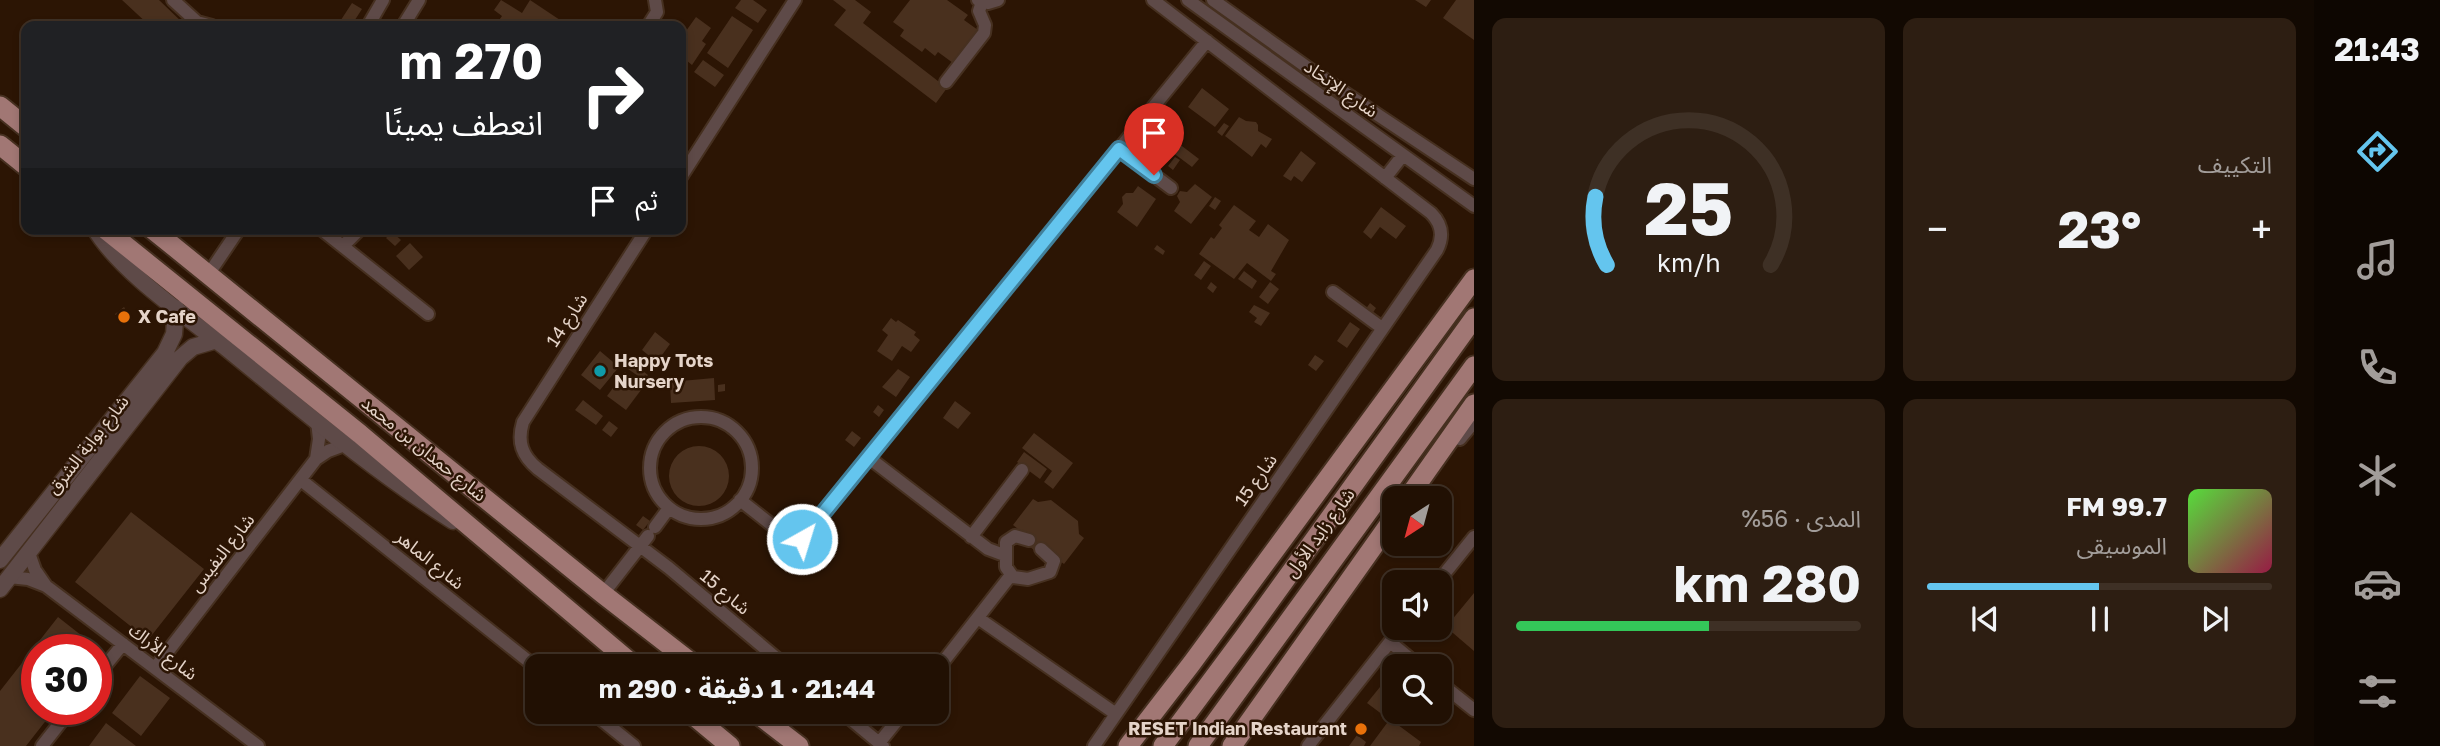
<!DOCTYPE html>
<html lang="ar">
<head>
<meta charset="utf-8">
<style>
  :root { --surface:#211003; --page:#2d1e12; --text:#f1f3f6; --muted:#a29d9a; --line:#3e3025; --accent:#64c5ee }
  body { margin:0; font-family:"Golos Text","Noto Sans Arabic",sans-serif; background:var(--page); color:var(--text); direction:rtl; height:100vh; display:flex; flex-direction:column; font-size:26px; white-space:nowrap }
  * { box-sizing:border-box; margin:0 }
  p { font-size:23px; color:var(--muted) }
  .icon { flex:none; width:38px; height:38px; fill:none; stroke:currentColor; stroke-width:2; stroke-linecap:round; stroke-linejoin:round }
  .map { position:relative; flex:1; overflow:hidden; direction:ltr }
  .sheet { display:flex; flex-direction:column; gap:18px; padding:18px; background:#120902; width:840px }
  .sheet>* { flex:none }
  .guide { position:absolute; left:21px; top:21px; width:665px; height:214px; border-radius:14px; box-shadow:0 4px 10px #0003,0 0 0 2px var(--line); direction:rtl; background:#202124; color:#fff; overflow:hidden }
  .needle { width:46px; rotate:216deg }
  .controls { position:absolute; left:1382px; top:486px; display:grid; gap:14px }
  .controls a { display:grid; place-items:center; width:70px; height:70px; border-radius:14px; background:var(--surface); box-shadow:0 4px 10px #0003,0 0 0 2px var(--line); font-size:35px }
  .speed { position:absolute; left:21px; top:634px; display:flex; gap:14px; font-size:35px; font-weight:700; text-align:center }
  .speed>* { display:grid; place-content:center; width:91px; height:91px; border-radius:50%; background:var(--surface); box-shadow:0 4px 10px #0003,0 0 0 2px var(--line); line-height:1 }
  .speed .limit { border:10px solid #d22; background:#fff; color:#111 }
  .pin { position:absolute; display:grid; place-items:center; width:60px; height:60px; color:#fff; margin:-72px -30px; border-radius:50% 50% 50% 0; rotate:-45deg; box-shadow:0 0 7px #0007 }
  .pin .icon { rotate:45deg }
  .me { position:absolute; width:77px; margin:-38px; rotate:39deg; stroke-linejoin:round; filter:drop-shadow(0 0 5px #0008) }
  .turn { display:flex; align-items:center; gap:24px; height:147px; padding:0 28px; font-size:32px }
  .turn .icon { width:91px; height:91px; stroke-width:2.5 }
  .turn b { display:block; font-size:49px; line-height:60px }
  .then { display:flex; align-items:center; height:66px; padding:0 28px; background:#0003; gap:14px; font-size:26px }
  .big { font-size:52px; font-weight:700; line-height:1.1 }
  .sheet .tile { flex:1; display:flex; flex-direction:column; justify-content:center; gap:10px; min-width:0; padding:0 24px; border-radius:14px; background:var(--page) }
  .sheet .dial { align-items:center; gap:0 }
  .dial svg { height:182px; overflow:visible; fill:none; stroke:var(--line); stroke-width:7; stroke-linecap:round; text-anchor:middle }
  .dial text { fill:var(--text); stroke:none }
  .song { display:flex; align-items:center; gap:21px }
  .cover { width:84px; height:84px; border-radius:10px; background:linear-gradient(135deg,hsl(110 70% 55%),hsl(340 70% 35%)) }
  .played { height:7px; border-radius:4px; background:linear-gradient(90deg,var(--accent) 50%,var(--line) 50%) }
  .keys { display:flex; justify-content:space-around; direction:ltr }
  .heat { display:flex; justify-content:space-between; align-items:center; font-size:38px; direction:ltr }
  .charge { height:10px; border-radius:5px; background:linear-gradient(90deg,#34c759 56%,var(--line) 0) }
  .sheet .tiles { flex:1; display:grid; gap:18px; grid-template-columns:repeat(2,1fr) }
  .trip { position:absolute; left:525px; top:654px; width:424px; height:70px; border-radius:14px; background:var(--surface); box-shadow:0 4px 10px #0003,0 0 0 2px var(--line); font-weight:700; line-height:70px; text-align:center; direction:rtl }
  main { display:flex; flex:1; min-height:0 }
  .tab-bar { display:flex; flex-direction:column; width:126px; justify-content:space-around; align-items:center; background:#0d0601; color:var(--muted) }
  .tab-bar .icon { width:49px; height:49px }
  .tab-bar .selected { color:var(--accent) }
  .tab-bar b { font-size:32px; color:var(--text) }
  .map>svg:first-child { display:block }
</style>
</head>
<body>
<main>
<nav class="tab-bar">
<b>21:43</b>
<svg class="icon selected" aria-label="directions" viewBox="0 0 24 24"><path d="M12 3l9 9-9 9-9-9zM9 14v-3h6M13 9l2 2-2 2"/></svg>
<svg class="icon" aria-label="music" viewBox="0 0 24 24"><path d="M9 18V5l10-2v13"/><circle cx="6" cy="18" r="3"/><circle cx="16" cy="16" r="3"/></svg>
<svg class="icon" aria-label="phone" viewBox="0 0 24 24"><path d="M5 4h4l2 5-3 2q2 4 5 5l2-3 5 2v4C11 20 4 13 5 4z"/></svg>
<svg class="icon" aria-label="climate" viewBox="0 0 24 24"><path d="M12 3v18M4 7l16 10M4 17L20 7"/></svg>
<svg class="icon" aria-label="car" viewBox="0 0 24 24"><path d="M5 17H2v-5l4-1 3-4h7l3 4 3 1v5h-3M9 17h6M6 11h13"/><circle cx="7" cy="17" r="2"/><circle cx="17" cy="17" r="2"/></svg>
<svg class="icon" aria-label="filters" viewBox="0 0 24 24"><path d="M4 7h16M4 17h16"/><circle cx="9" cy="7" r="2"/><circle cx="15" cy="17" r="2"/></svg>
</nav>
<section class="sheet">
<div class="tiles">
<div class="tile"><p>التكييف</p>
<div class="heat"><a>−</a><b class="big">23°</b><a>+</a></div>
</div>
<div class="tile dial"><svg viewBox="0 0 100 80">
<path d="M14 69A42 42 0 1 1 86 69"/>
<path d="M14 69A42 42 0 0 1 9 39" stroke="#64c5ee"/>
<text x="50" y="56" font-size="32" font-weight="700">25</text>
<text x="50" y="72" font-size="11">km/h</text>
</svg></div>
<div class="tile">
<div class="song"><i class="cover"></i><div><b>99.7 FM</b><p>الموسيقى</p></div></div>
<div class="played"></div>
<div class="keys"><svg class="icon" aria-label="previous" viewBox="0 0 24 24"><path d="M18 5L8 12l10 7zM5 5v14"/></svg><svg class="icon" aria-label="pause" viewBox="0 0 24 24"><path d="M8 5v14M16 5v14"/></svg><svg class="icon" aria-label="next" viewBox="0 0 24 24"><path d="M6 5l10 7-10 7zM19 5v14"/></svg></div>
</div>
<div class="tile"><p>المدى · 56%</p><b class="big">280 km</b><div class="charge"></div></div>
</div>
</section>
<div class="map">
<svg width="1474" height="746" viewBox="0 0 1474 746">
  <rect width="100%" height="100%" fill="#2c1504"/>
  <path fill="#49301e" d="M122,0H159L186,26H150Z
    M501,0L522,13L530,0L566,24L565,26H495L502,16L494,10Z
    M741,0H753L767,10L758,23L735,8Z
    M833,0H855L871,12L863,23L947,88L936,103L834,25L846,10Z
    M910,0H947L968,15L964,20L978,30L953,63L938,52L935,56L925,48L922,52L900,36L904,30L893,22Z
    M1415,0H1431L1426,7Z
    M1456,0H1474V40L1443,18Z
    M352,3L362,9L351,26H337Z
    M732,16L753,30L728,68L707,53Z
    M696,17L711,28L702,41L706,44L692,65L686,60L681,68V38Z
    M703,60L724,75L715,87L694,72Z
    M1202,88L1229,109L1215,127L1188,107Z
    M1239,117L1246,121L1256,122L1258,125V131L1272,139L1266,148L1261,144L1252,157L1225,136Z
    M1224,123L1229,126L1222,136L1217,132Z
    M1152,142L1172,156L1167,162L1148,147Z
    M1178,143L1199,159L1192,167L1172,152Z
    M1301,151L1316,163L1302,182L1294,176L1291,181L1283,176Z
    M1175,157L1180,160L1173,170L1168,166Z
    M1195,184L1212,197L1191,224L1174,211L1180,202L1177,196L1180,191L1187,192Z
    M1138,186L1156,199L1137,227L1117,212L1123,204L1122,197L1126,193H1133Z
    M1215,197L1221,201L1215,210L1209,206Z
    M1234,205L1256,221L1249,230L1259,237L1268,224L1289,240L1271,271L1276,274L1271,281L1247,263L1234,279L1199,254L1211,237L1214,239L1222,228L1219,225Z
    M1381,207L1406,226L1396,239L1380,227L1371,239L1363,232Z
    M392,232L401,240L395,246L386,238Z
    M410,243L423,257L409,270L396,256Z
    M1157,245L1165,251L1163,255L1154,249Z
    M1204,261L1211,266L1201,280L1194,275Z
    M1244,271L1257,281L1252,289L1238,279Z
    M1211,282L1217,287L1213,293L1207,288Z
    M1270,282L1279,289L1268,304L1259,297Z
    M1370,303L1376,308L1372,314L1365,310Z
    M1254,305L1270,313L1261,326L1254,322L1257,318L1249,312Z
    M124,307L132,319L124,325L115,314Z
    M891,318L896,322L898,320L916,332L914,335L920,340L911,352L902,346L892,361L877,351L888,335L882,330Z
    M1350,322L1360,329L1347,348L1337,341Z
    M655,332L670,344L657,362L642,350Z
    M600,351L619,367L600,390L581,375Z
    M1315,355L1324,361L1316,371L1308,365Z
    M632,363L648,375L644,380L628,369Z
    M898,369L910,377L896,397L882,387Z
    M625,372L644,386L626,410L607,396Z
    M714,378L715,400L671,403L670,382Z
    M725,384V391L718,392V385Z
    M583,400L603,416L596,425L575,410Z
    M955,401L971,413L958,429L943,418Z
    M878,405L884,410L879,417L873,412Z
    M609,421L618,428L611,437L602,430Z
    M852,431L861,438L854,447L845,440Z
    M1034,433L1073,463L1053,489L1044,482L1052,471L1022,448Z
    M669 476a30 30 0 1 1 60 0a30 30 0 1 1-60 0Z
    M1024,452L1047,469L1040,479L1017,462Z
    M1033,499L1038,502L1051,500L1078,521L1079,534L1084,538L1064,564L1042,548L1038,553L1026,544L1029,538L1013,525Z
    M131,512L204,569L148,640L75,582Z
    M643,516L650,521L643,530L636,525Z
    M1474,593V651L1446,627Z
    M58,617L100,650L96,655V649H37V709H55L26,746H0V691Z
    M140,676L170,698L141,736L112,713Z
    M1380,687L1389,694L1384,701L1394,708L1387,718L1367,703Z
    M1390,719L1421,742L1419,746H1370Z
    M106,723L136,746H89Z
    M1357,735L1366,742L1364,746H1349Z"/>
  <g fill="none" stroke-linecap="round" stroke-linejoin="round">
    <defs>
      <path id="minor" d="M173,0L197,22L212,26
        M978,0L988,3L998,0
        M1188,0L1474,206
        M1213,0L1315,73L1474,179
        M368,26L383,0
        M403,26L419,0
        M648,26L657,12L655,0
        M946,82L984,33L985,25L979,11L982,2
        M1119,149L1171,188
        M681,177L795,0
        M1385,178L1403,155
        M321,229L428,314
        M647,229L523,422C517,442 522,456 538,469L669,568L787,667
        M343,246L360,229
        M208,275L239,229
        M1333,292L1382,328
        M650 468a51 51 0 1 1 102 0a51 51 0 1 1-102 0Z
        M1460,439L1474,422
        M868,457L988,549L1004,555
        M316,459L319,439L317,421
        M301,480L537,668
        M740,500L791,540L796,541L802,539L1207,41
        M655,527L669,508
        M971,537L1022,470
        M1029,540L1015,536L1006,542V567L1013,577L1028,579L1050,572L1054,561L1041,549
        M29,553L35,570L46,586
        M9,577L28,579L46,586L258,746
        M1437,583L1474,537
        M603,594L648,536
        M978,618L1116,714
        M1390,642L1420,667
        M155,668L316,459L328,451L347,444
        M936,671L1011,575
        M96,677L123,644
        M1440,683L1474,710
        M592,712L634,746
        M842,712L883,746
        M879,743L904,712
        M42,746L71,709
        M1094,746L1437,250C1444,236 1442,224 1431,213L1153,0
        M1308,746L1401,628"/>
      <path id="tertiary" d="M95,229C120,271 186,316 225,347C299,407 372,470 453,521
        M0,560L165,353L174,334L176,308
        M0,589L180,358L193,347L217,340"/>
      <path id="primary" d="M0,106L26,127
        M0,145L26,166
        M105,229L360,434L636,667
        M152,229L603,594L697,667
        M1407,499L1474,404
        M689,712L730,746
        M755,712L799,746
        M1128,746L1192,663L1474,279
        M1163,746L1244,637L1474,318
        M1198,746L1474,366
        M1232,746L1395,516"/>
    </defs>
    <use href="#minor" stroke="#463020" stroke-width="16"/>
    <use href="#tertiary" stroke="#463020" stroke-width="19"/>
    <use href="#primary" stroke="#463020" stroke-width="23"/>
    <use href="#minor" stroke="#5e4a48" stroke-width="12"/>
    <use href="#tertiary" stroke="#5e4a48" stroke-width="16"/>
    <use href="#primary" stroke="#a17774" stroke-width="19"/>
  </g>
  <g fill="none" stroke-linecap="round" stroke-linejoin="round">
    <defs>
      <path id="route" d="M802,539L1119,149L1154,175"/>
    </defs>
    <use href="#route" stroke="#41809b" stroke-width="18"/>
    <use href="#route" stroke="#64c5ee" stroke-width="12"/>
  </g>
  <g fill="#e8710a" stroke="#2c1504" stroke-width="2.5">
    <circle cx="124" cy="317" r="7"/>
    <circle cx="1361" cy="729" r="7"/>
  </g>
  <circle fill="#0f9aa8" stroke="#2c1504" stroke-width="2.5" cx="600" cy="371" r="7"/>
  <g text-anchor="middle" stroke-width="5" stroke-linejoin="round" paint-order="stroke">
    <g font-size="18" fill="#e5d4c9" stroke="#2c1504">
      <text transform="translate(1341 89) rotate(35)" y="6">شارع الإتحَاد</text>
      <text transform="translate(567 320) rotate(-57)" y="6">شارع 14</text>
      <text transform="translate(88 445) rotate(-52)" y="6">شارع بوابة الشرق</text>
      <text transform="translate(424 449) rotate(39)" y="6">شارع حمدان بن محمد</text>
      <text transform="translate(1256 480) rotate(-55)" y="6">شارع 15</text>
      <text transform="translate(1320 533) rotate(-54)" y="6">شارع زايد الأول</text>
      <text transform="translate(222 553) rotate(-52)" y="6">شارع النفيس</text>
      <text transform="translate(430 560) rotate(39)" y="6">شارع الماهر</text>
      <text transform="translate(725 592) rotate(40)" y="6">شارع 15</text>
      <text transform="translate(163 652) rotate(37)" y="6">شارع الأراك</text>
    </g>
    <g font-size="18" font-weight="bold" fill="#e5d4c9" stroke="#2c1504" text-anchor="start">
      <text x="138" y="323">X Cafe</text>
      <text x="614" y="367">Happy Tots<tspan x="614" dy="21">Nursery</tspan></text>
      <text x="1347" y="735" text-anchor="end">RESET Indian Restaurant</text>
    </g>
  </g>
</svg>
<div class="controls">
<a><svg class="needle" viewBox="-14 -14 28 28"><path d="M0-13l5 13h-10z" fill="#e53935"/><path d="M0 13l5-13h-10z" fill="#a29d9a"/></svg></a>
<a><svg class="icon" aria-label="sound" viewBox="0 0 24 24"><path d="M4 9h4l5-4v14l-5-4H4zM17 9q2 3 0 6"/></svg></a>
<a><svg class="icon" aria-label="search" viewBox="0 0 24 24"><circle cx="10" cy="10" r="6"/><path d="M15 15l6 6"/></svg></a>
</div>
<div class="speed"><div class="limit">30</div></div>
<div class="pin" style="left:1154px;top:175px;background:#d93025"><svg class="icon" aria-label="arrive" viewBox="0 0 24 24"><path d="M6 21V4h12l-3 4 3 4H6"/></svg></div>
<svg class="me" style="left:802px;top:539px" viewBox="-20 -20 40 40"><circle r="17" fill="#64c5ee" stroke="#fff" stroke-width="3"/><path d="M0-11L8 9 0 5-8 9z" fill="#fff"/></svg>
<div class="trip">21:44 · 1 دقيقة · 290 m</div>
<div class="guide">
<div class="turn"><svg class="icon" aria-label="right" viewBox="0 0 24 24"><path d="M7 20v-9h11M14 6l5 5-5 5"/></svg><div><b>270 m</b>انعطف يمينًا</div></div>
<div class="then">ثم<svg class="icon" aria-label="arrive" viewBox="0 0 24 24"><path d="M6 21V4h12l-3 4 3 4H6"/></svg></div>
</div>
</div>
</main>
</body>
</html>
